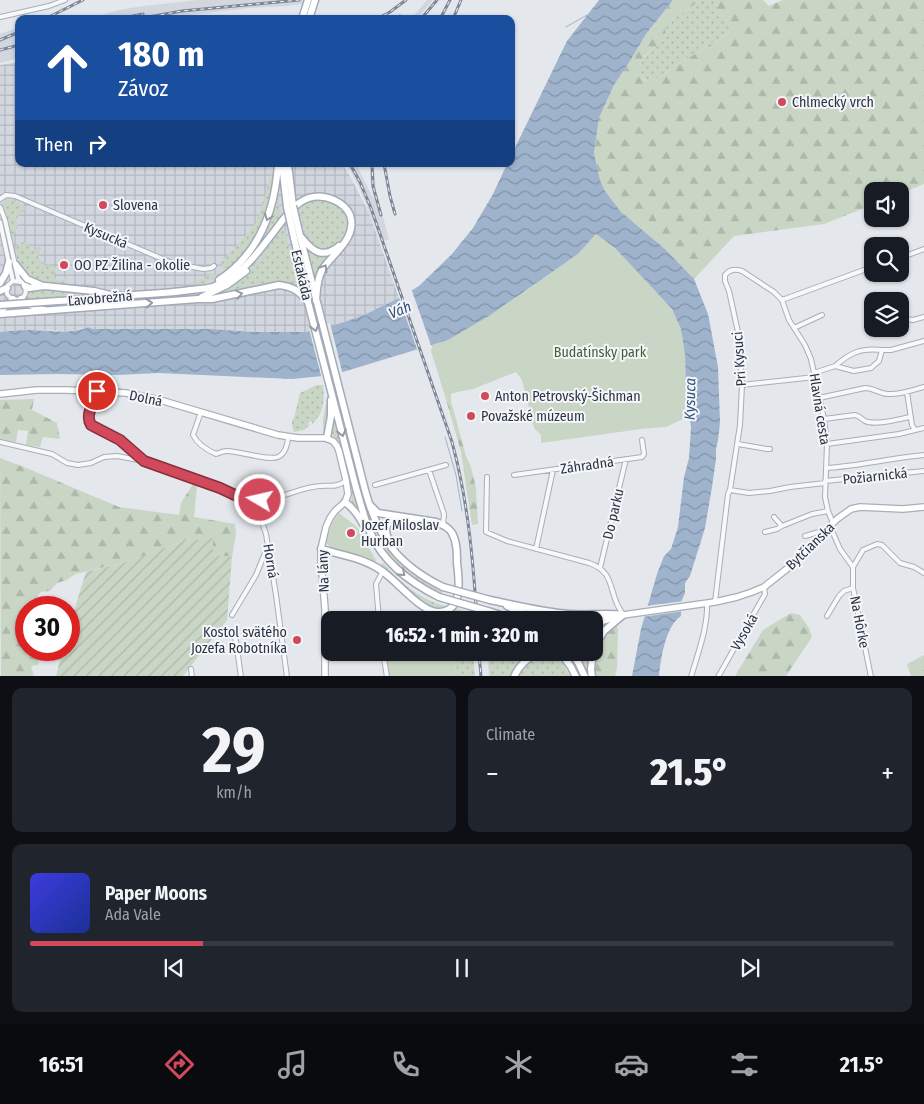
<!DOCTYPE html>
<html lang="en">
<head>
<meta charset="utf-8">
<style>
  :root { --surface:#171b24; --page:#20242c; --text:#f1f3f6; --muted:#9ea1a6; --line:#363941; --accent:#d1495b }
  body { margin:0; font-family:"Fira Sans Condensed",sans-serif; background:var(--page); color:var(--text); height:100vh; display:flex; flex-direction:column; font-size:19px; white-space:nowrap }
  * { box-sizing:border-box; margin:0 }
  p { font-size:16px; color:var(--muted) }
  .icon { flex:none; width:28px; height:28px; fill:none; stroke:currentColor; stroke-width:2; stroke-linecap:round; stroke-linejoin:round }
  .map { position:relative; height:676px; overflow:hidden }
  .panel { display:flex; flex-direction:column; gap:12px; padding:12px; background:#0d0f14; flex:1 }
  .panel>* { flex:none }
  .guide { position:absolute; left:15px; top:15px; width:500px; height:152px; border-radius:10px; box-shadow:0 1px 4px #0004; background:#1a4fa0; color:#fff; overflow:hidden }
  .controls { position:absolute; left:864px; top:182px; display:grid; gap:10px }
  .controls a { display:grid; place-items:center; width:45px; height:45px; border-radius:10px; background:var(--surface); box-shadow:0 1px 4px #0004; font-size:25px }
  .speed { position:absolute; left:15px; top:596px; display:flex; gap:10px; font-size:25px; font-weight:700; text-align:center }
  .speed>* { display:grid; place-content:center; width:65px; height:65px; border-radius:50%; background:var(--surface); box-shadow:0 1px 4px #0004; line-height:1 }
  .speed .limit { border:8px solid #d22; background:#fff; color:#111 }
  .pin { position:absolute; display:grid; place-items:center; width:42px; height:42px; color:#fff; margin:-21px; border:2px solid #fff; border-radius:50%; box-shadow:0 1px 5px #0007 }
  .me { position:absolute; width:55px; margin:-28px; rotate:279deg; stroke-linejoin:round; filter:drop-shadow(0 0 4px #0008) }
  .turn { display:flex; align-items:center; gap:18px; height:105px; padding:0 20px; font-size:22px }
  .turn .icon { width:65px; height:65px; stroke-width:2.5 }
  .turn b { display:block; font-size:35px; line-height:42px }
  .then { display:flex; align-items:center; height:48px; padding:0 20px; background:#0003; gap:10px; font-size:19px }
  .big { font-size:38px; font-weight:800; line-height:1.1 }
  .panel .tile { flex:1; display:flex; flex-direction:column; justify-content:center; gap:8px; min-width:0; padding:0 18px; border-radius:10px; background:var(--page) }
  .panel .dial { align-items:center; gap:0 }
  .dial b { font-size:65px; line-height:1 }
  .song { display:flex; align-items:center; gap:15px }
  .cover { width:60px; height:60px; border-radius:8px; background:linear-gradient(135deg,hsl(240 70% 55%),hsl(230 70% 35%)) }
  .played { height:5px; border-radius:2px; background:linear-gradient(90deg,var(--accent) 20%,var(--line) 20%) }
  .keys { display:flex; justify-content:space-around; direction:ltr }
  .heat { display:flex; justify-content:space-between; align-items:center; font-size:28px; direction:ltr }
  .panel .tiles { flex:1; display:grid; gap:12px; grid-template-columns:1fr 1fr }
  .tile:last-child { grid-column:span 2 }
  .trip { position:absolute; left:321px; top:611px; width:282px; height:50px; border-radius:10px; background:var(--surface); box-shadow:0 1px 4px #0004; font-weight:800; line-height:50px; text-align:center }
  .tab-bar { display:flex; height:80px; justify-content:space-around; align-items:center; background:#090b0e; color:var(--muted) }
  .tab-bar .icon { width:35px; height:35px }
  .tab-bar .selected { color:var(--accent) }
  .tab-bar b { font-size:22px; color:var(--text) }
  .map>svg:first-child { display:block }
</style>
</head>
<body>
<div class="map">
<svg width="924" height="677" viewBox="0 0 924 677">
  <defs>
    <pattern id="industrial-grid" width="8" height="8" patternUnits="userSpaceOnUse" patternTransform="scale(1.25)"><rect width="8" height="8" fill="#d2d6de"/><path d="M0 4h8M4 0v8" fill="none" stroke="#b4b8c0"/></pattern>
    <pattern id="grass-dots" width="8" height="8" patternUnits="userSpaceOnUse" patternTransform="scale(1.25)"><rect width="8" height="8" fill="#c9d6c5"/><path d="M2 2h.1M6 6h.1" fill="none" stroke="#adb8ab" stroke-width="1.8" stroke-linecap="round"/></pattern>
    <pattern id="forest-firs" width="22" height="20" patternUnits="userSpaceOnUse" patternTransform="scale(1.25)"><rect width="22" height="20" fill="#c9d6c5"/><path d="M5 1l3.5 6h-7zM16 11l3.5 6h-7z" fill="#adb8ab"/></pattern>
    <pattern id="garden-furrows" width="10" height="10" patternUnits="userSpaceOnUse" patternTransform="scale(1.25)"><rect width="10" height="10" fill="#c9d6c5"/><path d="M-1 1l2-2M0 10L10 0M9 11l2-2" fill="none" stroke="#adb8ab"/></pattern>
    <pattern id="water-waves" width="16" height="10" patternUnits="userSpaceOnUse" patternTransform="scale(1.25)"><rect width="16" height="10" fill="#9fb4cc"/><path d="M0 5q4-4 8 0t8 0" fill="none" stroke="#8293a7"/></pattern>
  </defs>
  <rect width="100%" height="100%" fill="#e4e7ec"/>
  <path fill="#d2d6de" d="M199,0H323L288,6L249,8L156,19H87L119,10L143,6Z
    M427,0H433L417,19H411Z
    M19,27V58L0,63V34Z
    M347,164H356L374,200L370,177V164H374L376,192L389,239L381,242L361,191Z"/>
  <path fill="url(#industrial-grid)" d="M19,62V164H342L350,176L369,213L399,298L364,315L341,323L306,332H253L211,329H93L88,327L72,331L25,330L0,332V65Z"/>
  <path fill="url(#grass-dots)" d="M701,0H713L715,3L729,25L730,30L728,33L652,81C647,81 644,81 642,76C633,57 656,50 666,38L665,28L666,24Z
    M272,172C271,190 270,209 262,225C259,233 254,242 249,249C238,264 213,286 193,284V282L207,278V275L214,274L219,276L224,271L221,262L240,242L257,221Z
    M277,195H278L281,216L267,236L245,264L263,237L271,219Z
    M10,198H13V200L25,206L24,212H22L21,213L20,212L16,221L18,225L14,235L12,236L10,235L3,207L4,201Z
    M317,200C335,202 355,213 345,234C343,237 341,242 338,244C334,247 328,249 323,251L310,244L306,237L299,207L306,203Z
    M283,223L299,288L290,284L280,282L212,296C219,292 229,288 236,283C257,267 269,244 283,223Z
    M24,242L29,243L30,247L32,250H36L39,247L42,248L38,258L47,267L48,264L57,269L53,277L62,282L64,277L68,279L66,282L69,284L59,283L58,284L40,282L29,278L19,264L15,251L18,244Z
    M310,251L332,253L316,278L309,252Z
    M48,289L104,295L25,300L27,296L29,290Z
    M317,385H323C325,399 324,414 312,424V422L310,421L308,424L310,425L304,430L294,432L292,426V421L294,418L300,393Z
    M328,393L329,414L325,431L323,432V419Z
    M334,415L360,513L351,503L352,492L340,446L337,440L331,433Z
    M343,421L345,422C350,441 354,460 359,478C373,534 388,566 442,591V593C368,565 360,490 342,423Z
    M380,563L381,565L383,563C400,582 420,600 446,606C426,614 406,587 392,575C388,571 384,568 379,565Z
    M456,609L470,613L471,620H434L435,617Z
    M528,609L611,615L595,620H546Z
    M543,652L554,653L563,664L570,676L518,677C524,665 532,659 543,652Z
    M454,653H473L475,676H456Z
    M488,653V652L529,653L517,664L510,677L489,676Z
    M578,653H591L589,674Z"/>
  <path fill="url(#forest-firs)" d="M673,0H701L669,22L665,28L666,38C654,52 632,55 643,79L646,81H652L728,33L730,30L729,25L713,0H763L769,6L783,0H924V184L900,194V191H872V205L824,224L734,236L694,279L665,249L621,212L612,200L605,191L600,180L594,153L599,118L614,85L630,61L646,34Z
    M451,394V401L466,456L471,467L476,488L478,524L472,525L461,452L445,396Z
    M34,399L32,410L57,423L60,439L43,437L40,447L26,445L28,431L18,430L16,442L0,441V400Z
    M0,458L24,467L119,507L179,515L181,503L193,484L197,485L194,517L235,524L236,534L232,557L213,555V538L183,541L130,561L75,574L67,580L57,583L50,591L41,592L38,595L35,607L26,608V650H29L28,655L31,657L33,656L35,653H37L39,663L38,665L31,666L34,676H1Z
    M791,613L800,615L809,628L812,637L786,676H735L763,630Z
    M616,624L618,629L617,668L615,676L595,677C592,653 599,639 616,624Z
    M924,655V676H911L907,664Z"/>
  <path fill="#c9d6c5" d="M596,234L615,248L672,309L681,329L685,355L686,392L689,416L666,427L641,429L541,443V435L534,428L522,380L516,372L473,389L457,392L445,396L431,351L432,345L448,340L489,316L578,254Z
    M339,513L357,527L376,560L375,563L357,555L332,549L327,544L326,540L333,521Z
    M415,653H454L456,676H389L387,660Z"/>
  <path fill="url(#garden-furrows)" d="M213,538V555L232,557L227,620L183,676L56,677L62,650H69V627L86,572L130,561L183,541Z"/>
  <path fill="url(#water-waves)" d="M599,0H673L646,34L630,61L614,85L599,118L594,153L600,180L605,191L612,200L621,212L665,249L694,279L708,314L718,367L720,423L718,440L716,449V459L712,487L705,528L690,576L685,583V593L681,602V616C665,627 661,658 659,676H632L641,629L657,574L664,556L671,549L678,527L684,477L689,458L691,427L686,392L685,355L681,329L672,309L615,248L596,234L578,254L489,316L448,340L333,375L292,379L159,373L117,375L57,374L0,375V332C9,331 19,330 28,330C45,330 72,335 88,327L93,329H211L253,332H306L341,323L364,315L399,298L419,286L452,254L473,228L493,194L507,164H511V156L567,41Z"/>
  <path fill="#e4e7ec" d="M411,288L432,348L418,352L398,295Z
    M330,323L343,375L333,378L319,326Z
    M318,326L332,378L322,379L309,329Z
    M684,601L683,611L642,617L645,606Z"/>
  <g fill="none" stroke-linecap="round" stroke-linejoin="round">
    <path stroke="#9fb4cc" stroke-width="1" d="M566,27L587,15
      M445,437L456,475L462,511"/>
    <defs>
      <path id="street" d="M0,17L49,6L65,0
        M0,199L6,195L15,196L172,263L203,269L211,268L214,266
        M0,207L5,220L18,278C20,281 23,283 24,285C31,297 15,306 7,294V286L13,281L21,282
        M0,222L13,281
        M900,258L924,249
        M782,300L872,267
        M900,318L913,320L924,317
        M794,328L822,315
        M835,366C851,352 861,348 882,350
        M814,373L835,366L854,371L871,368L879,361L882,350H891L924,341
        M742,385L815,377
        M97,391C95,403 84,414 91,425L120,440L144,461
        M907,392L912,425L915,430
        M819,398L865,388C874,388 880,394 888,394C900,395 913,390 924,387
        M201,412L193,435C197,443 207,450 216,454C219,453 223,451 227,451C238,451 269,461 278,457C285,454 288,444 288,437
        M824,419L855,415C860,416 861,419 865,421C875,426 899,419 910,417
        M0,442L52,454L67,463L78,465L91,463L104,457L117,456L144,461L220,488L237,496L251,506L260,516L266,534L276,595L287,677
        M738,444L767,449H770
        M827,444L899,434L924,428
        M826,468C859,466 891,458 924,455
        M429,470L444,514L443,525
        M514,475L642,457L644,454L642,440
        M487,477L486,532L507,541L589,563C612,571 609,585 617,604C619,608 621,611 623,615
        M825,481L924,471
        M375,485L446,465
        M730,490L749,493L770,491L790,487L825,483
        M237,496C246,495 255,501 264,500C283,498 301,487 320,486C333,485 334,488 346,481
        M774,517L782,526
        M830,526L840,549L853,567V588L871,677
        M765,532L777,529L782,526L812,514L828,511
        M805,536L826,530
        M536,549L553,470
        M853,567L863,550L877,544L882,545L900,563L914,567L924,573
        M600,568L626,459
        M715,602L728,494L730,490L740,425L742,385L738,332L729,291L725,281V275C730,269 735,269 742,271L774,292L782,300L789,320L805,345L811,359L824,419L827,444L825,497L828,511L833,523
        M232,615L256,575L265,553L269,551
        M827,616L839,596L844,591L853,588
        M379,620L376,584L383,571
        M233,633L236,641L241,677
        M383,652L387,677
        M191,669L192,677
        M691,677C698,653 708,627 707,603
        M718,677L765,594L764,587"/>
      <path id="secondary" d="M0,394L37,390H67L126,393L160,400L278,435L298,438H325L333,441L337,446L339,451L346,480L348,494L345,502L335,511L330,518L326,527L321,549V560L325,609V677
        M623,615L715,602L737,597L752,592L764,587L793,564L811,547L837,519L851,509L860,507L903,509L924,507"/>
      <path id="primary" d="M302,19L308,0
        M309,19L315,0
        M282,164L287,207
        M288,164L293,206
        M300,236L365,490C378,538 398,565 443,587
        M294,238L307,292L308,302L356,488C361,504 364,519 371,534C384,563 411,583 439,597
        M302,238C313,252 323,259 339,246
        M16,265L27,279L43,286
        M219,280C260,253 275,211 278,164
        M0,283L6,273L9,262
        M25,286L29,288L45,286L94,291L110,295
        M0,291L7,288
        M202,297L227,285L246,271
        M21,299L27,304L44,310
        M58,301C77,300 96,298 115,296C140,294 165,294 190,290C198,289 206,289 213,287C220,284 227,280 233,276C247,267 259,251 269,238C286,217 301,186 334,200C341,203 347,208 350,215C358,238 332,254 322,270C317,279 317,290 316,300
        M0,310L8,305L13,299
        M0,314L198,299H212L279,285C293,287 298,290 307,301
        M327,438L331,416V400
        M345,502C353,508 358,514 363,524
        M390,542C383,530 385,521 399,517
        M321,549C342,555 364,558 382,571C397,581 420,611 437,612C464,613 459,580 457,563C457,553 457,542 452,533C448,527 443,525 436,522L378,513L371,506
        M490,600C515,605 542,612 568,614C586,616 605,612 623,615
        M507,606L526,614L537,620
        M491,612L517,620
        M595,623L619,616
        M595,646L604,631L623,615
        M560,652L571,667L576,677
        M572,652L579,664L585,677
        M514,677C519,665 527,659 538,652
        M592,677L591,669L593,652"/>
    </defs>
    <use href="#street" stroke="#a9aeb7" stroke-width="6"/>
    <use href="#secondary" stroke="#a9aeb7" stroke-width="8"/>
    <use href="#primary" stroke="#a3abb8" stroke-width="9"/>
    <use href="#street" stroke="#f7f8fa" stroke-width="4"/>
    <use href="#secondary" stroke="#fff" stroke-width="5.5"/>
    <use href="#primary" stroke="#fff" stroke-width="6"/>
    <defs>
      <path id="rail" d="M45,19L83,0
        M118,19L143,14
        M137,19L182,11L299,0
        M377,19L390,12L406,0
        M398,19L400,16
        M421,19L437,0
        M440,19L450,0
        M453,19L461,0
        M0,40L19,32
        M0,50L19,45
        M350,164L360,182L371,208L452,442C468,501 473,559 477,620
        M372,164L373,186L381,215
        M384,164L390,196L395,214
        M479,652L481,677"/>
    </defs>
    <use href="#rail" stroke="#7d8696" stroke-width="3"/>
    <use href="#rail" stroke="#f4f6f9" stroke-width="1" stroke-dasharray="4" stroke-linecap="butt"/>
    <defs>
      <path id="primary-bridge" d="M293,206L300,236
        M287,207L294,238
        M0,305L58,301
        M443,587L490,600
        M439,597L491,612"/>
    </defs>
    <use href="#primary-bridge" stroke="#a3abb8" stroke-width="9" stroke-linecap="butt"/>
    <use href="#primary-bridge" stroke="#fff" stroke-width="6"/>
  </g>
  <defs><path id="oneway-chevron" d="M-2-3.5L2.5 0L-2 3.5" fill="none" stroke-width="1.6" stroke-linecap="round" stroke-linejoin="round" transform="scale(1.25)"/></defs>
  <g stroke="#959aa2">
    <use href="#oneway-chevron" transform="translate(268 217) rotate(111)"/>
    <use href="#oneway-chevron" transform="translate(324 268) rotate(-58)"/>
    <use href="#oneway-chevron" transform="translate(239 294) rotate(-13)"/>
    <use href="#oneway-chevron" transform="translate(149 303) rotate(-4)"/>
    <use href="#oneway-chevron" transform="translate(315 328) rotate(76)"/>
    <use href="#oneway-chevron" transform="translate(342 433) rotate(76)"/>
    <use href="#oneway-chevron" transform="translate(402 573) rotate(42)"/>
  </g>
  <g fill="none" stroke-linecap="round" stroke-linejoin="round">
    <defs>
      <path id="route" d="M97,391C96,403 84,413 91,425L120,440L144,461L220,488L237,496H242L260,500"/>
    </defs>
    <use href="#route" stroke="#882f3b" stroke-width="12"/>
    <use href="#route" stroke="#d1495b" stroke-width="9"/>
  </g>
  <g fill="#d1495b" stroke="#f4f6f9" stroke-width="2">
    <circle cx="782" cy="102" r="5"/>
    <circle cx="103" cy="205" r="5"/>
    <circle cx="64" cy="265" r="5"/>
    <circle cx="485" cy="396" r="5"/>
    <circle cx="471" cy="416" r="5"/>
    <circle cx="351" cy="533" r="5"/>
    <circle cx="297" cy="640" r="5"/>
  </g>
  <g text-anchor="middle" stroke-width="4" stroke-linejoin="round" paint-order="stroke">
    <g font-size="14" fill="#2b3445" stroke="#f4f6f9" text-anchor="start">
      <text x="792" y="107">Chlmecký vrch</text>
      <text x="113" y="210">Slovena</text>
      <text x="74" y="270">OO PZ Žilina - okolie</text>
      <text x="495" y="401">Anton Petrovský-Šichman</text>
      <text x="481" y="421">Považské múzeum</text>
      <text x="361" y="530">Jozef Miloslav<tspan x="361" dy="16">Hurban</tspan></text>
      <text x="287" y="637" text-anchor="end">Kostol svätého<tspan x="287" dy="16">Jozefa Robotníka</tspan></text>
    </g>
    <g font-size="14" fill="#2b3445" stroke="#f4f6f9">
      <text transform="translate(106 235) rotate(23)" y="5">Kysucká</text>
      <text transform="translate(302 275) rotate(77)" y="5">Estakáda</text>
      <text transform="translate(100 298) rotate(-5)" y="5">Ľavobrežná</text>
      <text transform="translate(739 359) rotate(-94)" y="5">Pri Kysuci</text>
      <text transform="translate(146 398) rotate(12)" y="5">Dolná</text>
      <text transform="translate(820 409) rotate(81)" y="5">Hlavná cesta</text>
      <text transform="translate(587 465) rotate(-8)" y="5">Záhradná</text>
      <text transform="translate(875 476) rotate(-6)" y="5">Požiarnická</text>
      <text transform="translate(613 514) rotate(-77)" y="5">Do parku</text>
      <text transform="translate(810 546) rotate(-44)" y="5">Bytčianska</text>
      <text transform="translate(271 561) rotate(81)" y="5">Horná</text>
      <text transform="translate(323 571) rotate(-92)" y="5">Na lány</text>
      <text transform="translate(860 622) rotate(79)" y="5">Na Hôrke</text>
      <text transform="translate(744 632) rotate(-60)" y="5">Vysoká</text>
    </g>
    <g font-size="14" fill="#3f6138" stroke="#f4f6f9">
      <text x="600" y="357">Budatínsky park</text>
    </g>
    <g font-size="15" font-style="italic" fill="#34527a" stroke="#f4f6f9">
      <text transform="translate(400 310) rotate(-22)" y="5">Váh</text>
      <text transform="translate(690 399) rotate(-89)" y="5">Kysuca</text>
    </g>
  </g>
</svg>
<div class="controls">
<a><svg class="icon" aria-label="sound" viewBox="0 0 24 24"><path d="M4 9h4l5-4v14l-5-4H4zM17 9q2 3 0 6"/></svg></a>
<a><svg class="icon" aria-label="search" viewBox="0 0 24 24"><circle cx="10" cy="10" r="6"/><path d="M15 15l6 6"/></svg></a>
<a><svg class="icon" aria-label="layers" viewBox="0 0 24 24"><path d="M12 4l9 5-9 5-9-5zM3 14l9 5 9-5"/></svg></a>
</div>
<div class="speed"><div class="limit">30</div></div>
<div class="pin" style="left:97px;top:391px;background:#d93025"><svg class="icon" aria-label="arrive" viewBox="0 0 24 24"><path d="M6 21V4h12l-3 4 3 4H6"/></svg></div>
<svg class="me" style="left:260px;top:500px" viewBox="-20 -20 40 40"><circle r="17" fill="#d1495b" stroke="#fff" stroke-width="3"/><path d="M0-11L8 9 0 5-8 9z" fill="#fff"/></svg>
<div class="trip">16:52 · 1 min · 320 m</div>
<div class="guide">
<div class="turn"><svg class="icon" aria-label="ahead" viewBox="0 0 24 24"><path d="M12 20V5M6 11l6-6 6 6"/></svg><div><b>180 m</b>Závoz</div></div>
<div class="then">Then<svg class="icon" aria-label="right" viewBox="0 0 24 24"><path d="M7 20v-9h11M14 6l5 5-5 5"/></svg></div>
</div>
</div>
<section class="panel">
<div class="tiles">
<div class="tile dial"><b>29</b><p>km/h</p></div>
<div class="tile"><p>Climate</p>
<div class="heat"><a>−</a><b class="big">21.5°</b><a>+</a></div>
</div>
<div class="tile">
<div class="song"><i class="cover"></i><div><b>Paper Moons</b><p>Ada Vale</p></div></div>
<div class="played"></div>
<div class="keys"><svg class="icon" aria-label="previous" viewBox="0 0 24 24"><path d="M18 5L8 12l10 7zM5 5v14"/></svg><svg class="icon" aria-label="pause" viewBox="0 0 24 24"><path d="M8 5v14M16 5v14"/></svg><svg class="icon" aria-label="next" viewBox="0 0 24 24"><path d="M6 5l10 7-10 7zM19 5v14"/></svg></div>
</div>
</div>
</section>
<nav class="tab-bar">
<b>16:51</b>
<svg class="icon selected" aria-label="directions" viewBox="0 0 24 24"><path d="M12 3l9 9-9 9-9-9zM9 14v-3h6M13 9l2 2-2 2"/></svg>
<svg class="icon" aria-label="music" viewBox="0 0 24 24"><path d="M9 18V5l10-2v13"/><circle cx="6" cy="18" r="3"/><circle cx="16" cy="16" r="3"/></svg>
<svg class="icon" aria-label="phone" viewBox="0 0 24 24"><path d="M5 4h4l2 5-3 2q2 4 5 5l2-3 5 2v4C11 20 4 13 5 4z"/></svg>
<svg class="icon" aria-label="climate" viewBox="0 0 24 24"><path d="M12 3v18M4 7l16 10M4 17L20 7"/></svg>
<svg class="icon" aria-label="car" viewBox="0 0 24 24"><path d="M5 17H2v-5l4-1 3-4h7l3 4 3 1v5h-3M9 17h6M6 11h13"/><circle cx="7" cy="17" r="2"/><circle cx="17" cy="17" r="2"/></svg>
<svg class="icon" aria-label="filters" viewBox="0 0 24 24"><path d="M4 7h16M4 17h16"/><circle cx="9" cy="7" r="2"/><circle cx="15" cy="17" r="2"/></svg>
<b>21.5°</b>
</nav>
</body>
</html>
